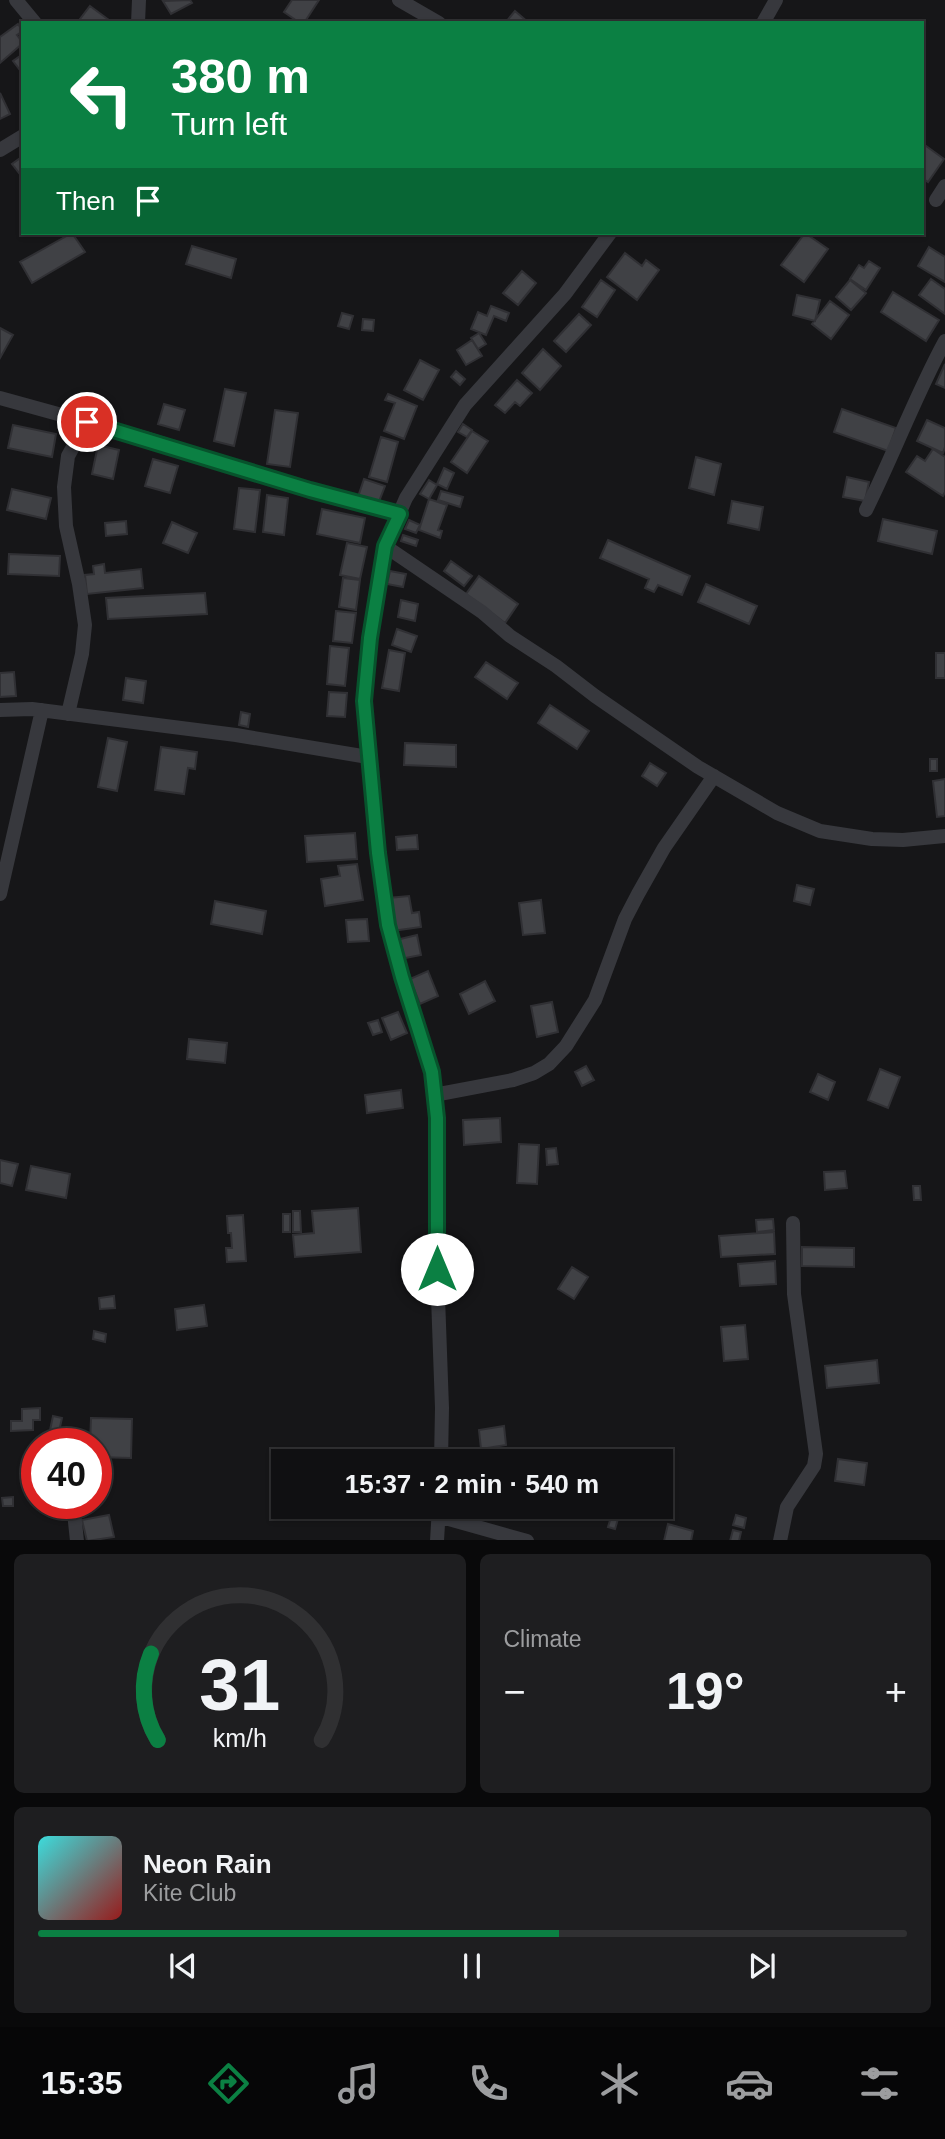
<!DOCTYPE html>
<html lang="en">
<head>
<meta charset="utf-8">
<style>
  :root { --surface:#101012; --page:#1e1e20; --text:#f1f3f6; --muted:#9c9d9f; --line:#303032; --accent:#0b8043 }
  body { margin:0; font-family:Arial,sans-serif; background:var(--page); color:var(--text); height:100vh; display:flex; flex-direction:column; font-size:26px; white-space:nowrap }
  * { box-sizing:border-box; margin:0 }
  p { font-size:23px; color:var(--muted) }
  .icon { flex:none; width:38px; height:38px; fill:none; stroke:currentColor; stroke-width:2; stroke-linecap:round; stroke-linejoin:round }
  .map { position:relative; height:1540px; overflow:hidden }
  .sheet { display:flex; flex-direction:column; gap:14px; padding:14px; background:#09090a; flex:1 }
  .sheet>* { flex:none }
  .hud { position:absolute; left:21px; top:21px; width:903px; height:214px; border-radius:0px; box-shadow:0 2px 5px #0004,0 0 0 2px var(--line); background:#0b8043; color:#fff; overflow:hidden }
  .speed { position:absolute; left:21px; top:1428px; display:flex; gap:14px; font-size:35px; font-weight:700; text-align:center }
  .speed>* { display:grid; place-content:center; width:91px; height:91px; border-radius:50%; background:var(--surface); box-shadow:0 2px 5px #0004,0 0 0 2px var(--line); line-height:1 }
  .speed .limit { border:10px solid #d22; background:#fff; color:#111 }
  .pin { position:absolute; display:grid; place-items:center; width:60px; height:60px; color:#fff; margin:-30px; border:4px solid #fff; border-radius:50%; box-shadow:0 2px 7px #0007 }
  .me { position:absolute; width:77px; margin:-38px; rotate:0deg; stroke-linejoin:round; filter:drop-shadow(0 0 5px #0008) }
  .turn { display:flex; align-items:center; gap:24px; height:147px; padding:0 35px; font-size:32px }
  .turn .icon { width:91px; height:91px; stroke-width:2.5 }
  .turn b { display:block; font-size:49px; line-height:60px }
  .then { display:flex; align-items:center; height:66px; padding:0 35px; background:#0003; gap:14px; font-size:26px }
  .big { font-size:52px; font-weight:700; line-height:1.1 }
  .sheet .widget { flex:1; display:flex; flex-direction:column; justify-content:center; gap:10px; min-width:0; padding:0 24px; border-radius:10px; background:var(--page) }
  .sheet .dial { align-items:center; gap:0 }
  .dial svg { height:182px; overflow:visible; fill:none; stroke:var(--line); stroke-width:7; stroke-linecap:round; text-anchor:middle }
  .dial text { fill:var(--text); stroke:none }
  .song { display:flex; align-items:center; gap:21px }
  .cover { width:84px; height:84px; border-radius:10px; background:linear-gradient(135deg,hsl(180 70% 55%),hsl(0 70% 35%)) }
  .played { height:7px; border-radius:4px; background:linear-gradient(90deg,var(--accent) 60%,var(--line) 60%) }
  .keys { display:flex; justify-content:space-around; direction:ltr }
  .heat { display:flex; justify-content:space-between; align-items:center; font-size:38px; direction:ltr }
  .sheet .tiles { flex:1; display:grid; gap:14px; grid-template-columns:1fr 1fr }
  .widget:last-child { grid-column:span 2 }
  .trip { position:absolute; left:271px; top:1449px; width:402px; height:70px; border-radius:0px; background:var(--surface); box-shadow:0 2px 5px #0004,0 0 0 2px var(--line); font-weight:700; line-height:70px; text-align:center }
  .menu { display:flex; height:112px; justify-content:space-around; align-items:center; background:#060607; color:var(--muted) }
  .menu .icon { width:49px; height:49px }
  .menu .on { color:var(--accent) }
  .menu b { font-size:32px; color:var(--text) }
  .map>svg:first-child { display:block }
</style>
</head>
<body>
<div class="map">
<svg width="945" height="1541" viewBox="0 0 945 1541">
  <rect width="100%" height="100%" fill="#161618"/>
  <path fill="#404145" stroke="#303034" stroke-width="2" d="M190,0L192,3L171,14L163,1Z
    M292,0H319L304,23H300L284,12Z
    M90,6L109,20L106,23H77Z
    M515,11L529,23H505Z
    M18,24L23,31L17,35L23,43L0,63V37Z
    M23,54V74L13,61Z
    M0,93L10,114L0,119Z
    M922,143L944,159L928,182L922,178Z
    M23,156V178L12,164Z
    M72,233L85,252L32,283L20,262Z
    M805,233L828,249L804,282L781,265Z
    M192,246L236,259L231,278L186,264Z
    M929,247L945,257V282L918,266Z
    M625,253L642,266L646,260L659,270L637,300L607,277Z
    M869,261L880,268L866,290L850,279L859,265L864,268Z
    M522,271L536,283L518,305L503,293Z
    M931,279L945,289V314L919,295Z
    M601,280L615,290L597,317L582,307Z
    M850,280L866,293L851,310L836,297Z
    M893,292L939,320L926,341L881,312Z
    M797,295L820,300L815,321L793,315Z
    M830,301L849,315L831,339L812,324Z
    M491,306L509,313L506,321L494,316L486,335L471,329L478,312L487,316Z
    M342,313L353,316L349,329L338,326Z
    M579,314L591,325L566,352L554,341Z
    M363,319L374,320L373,331L362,330Z
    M0,328L13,335L0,358Z
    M479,333L486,344L478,349L471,338Z
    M472,340L482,356L466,365L457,350Z
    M543,349L561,366L540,390L522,373Z
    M420,360L439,370L423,400L404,390Z
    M945,364V388L936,384Z
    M456,371L465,379L460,385L451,377Z
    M517,380L532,393L520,406L515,402L505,413L495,405Z
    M225,389L246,393L234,446L214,441Z
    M388,394L417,406L404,439L384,431L395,403L385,400Z
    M164,404L185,410L179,430L158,424Z
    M842,409L896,428L888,451L834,432Z
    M275,410L298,413L290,467L267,464Z
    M927,420L945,428V447L943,453L917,441Z
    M463,424L472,430L467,437L458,432Z
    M13,425L56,434L52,457L8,448Z
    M472,431L488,441L467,473L451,462Z
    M381,437L398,442L387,482L369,477Z
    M98,445L119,450L113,479L92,474Z
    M933,449L945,457V492L943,496L906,472L917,456L925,461Z
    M696,457L721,464L714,495L689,488Z
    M153,459L178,466L170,493L145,486Z
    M444,468L454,473L447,489L437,484Z
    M847,477L869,482L865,501L843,497Z
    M364,479L385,486L378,504L358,497Z
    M429,480L437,485L429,499L420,494Z
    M239,488L260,490L255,532L234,529Z
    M12,489L51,498L46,519L7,510Z
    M441,491L463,497L460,507L438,500Z
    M267,495L288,498L284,535L263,532Z
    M429,499L447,505L438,530L442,531L440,538L419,530Z
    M732,501L763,507L759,530L728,523Z
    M322,509L365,518L360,543L317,534Z
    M883,519L937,531L932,554L878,541Z
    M409,520L420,525L416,533L405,529Z
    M126,521L127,534L106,536L105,523Z
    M172,522L197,533L188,553L163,543Z
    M403,535L418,540L416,546L401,541Z
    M608,540L690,576L682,595L658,585L654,592L645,588L649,579L600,558Z
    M347,543L367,547L360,579L340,575Z
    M9,554L60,556L59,576L8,574Z
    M451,561L472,576L464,586L444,571Z
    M104,564L105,573L141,569L143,588L87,594L85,575L94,574L93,566Z
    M390,571L406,574L403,587L387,584Z
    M479,576L518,604L505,623L466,594Z
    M343,578L360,580L356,610L339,607Z
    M706,584L757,606L749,624L698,602Z
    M205,593L207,614L108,619L106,598Z
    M401,600L418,604L415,621L398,617Z
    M336,611L356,613L352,643L333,641Z
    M397,629L417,636L411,652L392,645Z
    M330,646L349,648L345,686L327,684Z
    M389,650L405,653L399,691L382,688Z
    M936,653H945V678H936Z
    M486,662L518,683L507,699L475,677Z
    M14,672L16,696L0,697V673Z
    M126,678L146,681L143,703L123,700Z
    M329,692L347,693L345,717L327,716Z
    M550,705L589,731L577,749L538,723Z
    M241,712L250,714L248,727L239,725Z
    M108,738L127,742L117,791L98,787Z
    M405,743L456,745V767L404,765Z
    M161,747L197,752L195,769L188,768L184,794L155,790Z
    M930,759H937V771H930Z
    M650,763L666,773L657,786L642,776Z
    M945,779V816L937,817L933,781Z
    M355,833L357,859L307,862L305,836Z
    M417,835L418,849L397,850L396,837Z
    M357,864L363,900L325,906L321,879L340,876L338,866Z
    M797,885L814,889L810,905L794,901Z
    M409,896L412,913L419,912L421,927L392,931L388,898Z
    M541,900L545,933L523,935L519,903Z
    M215,901L266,911L262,934L211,924Z
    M367,919L369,941L348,942L346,920Z
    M417,935L421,955L400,959L396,940Z
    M428,971L438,996L420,1004L410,979Z
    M485,981L495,1001L469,1014L460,994Z
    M552,1002L558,1032L537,1037L531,1006Z
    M398,1012L407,1033L391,1040L382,1018Z
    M378,1020L382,1032L373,1035L368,1023Z
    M189,1039L227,1043L225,1063L187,1059Z
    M586,1066L594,1080L582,1086L575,1072Z
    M880,1069L900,1077L888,1108L868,1100Z
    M818,1074L835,1082L828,1100L810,1092Z
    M401,1090L403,1108L367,1113L365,1095Z
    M500,1118L501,1142L464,1145L463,1120Z
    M519,1144L539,1145L537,1184L517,1183Z
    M556,1148L558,1164L547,1165L546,1149Z
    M0,1160L18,1164L12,1186L0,1183Z
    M31,1166L70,1174L66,1198L26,1190Z
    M845,1171L847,1188L825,1190L824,1172Z
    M913,1186H920L921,1200H914Z
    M358,1208L361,1252L295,1257L293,1235L314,1233L312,1211Z
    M293,1211H300L301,1232H293Z
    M283,1214H290V1232H283Z
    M243,1215L246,1261L227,1262L226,1248H232L231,1233H228L227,1216Z
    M773,1219L774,1230L757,1232L756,1220Z
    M774,1232L775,1254L721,1257L719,1236Z
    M802,1247L854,1248V1267L802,1266Z
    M775,1261L776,1284L740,1286L738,1264Z
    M572,1267L588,1277L574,1299L558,1289Z
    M114,1296L115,1308L100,1309L99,1298Z
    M204,1305L207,1326L177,1330L175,1309Z
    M745,1325L748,1359L724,1361L721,1327Z
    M94,1331L106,1334L105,1342L93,1339Z
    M877,1360L879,1383L827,1388L825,1366Z
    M40,1408V1420H33V1430L11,1431V1421H22V1409Z
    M53,1416L62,1418L58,1436L49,1435Z
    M91,1418L132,1419L131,1458L96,1457V1444H90Z
    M504,1426L506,1445L481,1449L479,1430Z
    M838,1459L867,1463L864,1485L835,1481Z
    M13,1497V1506H3L2,1498Z
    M109,1515L114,1537L87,1541L82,1520Z
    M736,1515L746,1518L744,1528L733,1525Z
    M611,1517L618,1519L615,1529L608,1527Z
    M668,1524L693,1531L691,1541H664Z
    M733,1530L741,1532L739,1541H730Z"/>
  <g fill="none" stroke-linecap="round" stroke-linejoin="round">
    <path stroke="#37383d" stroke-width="14" d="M16,0L35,23
      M399,0L439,23
      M138,23L139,0
      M763,23L776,0
      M0,150L23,136
      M936,200L945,186
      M0,398L145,438L310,490L400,514
      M866,510C894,454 915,396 945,341
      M385,546L482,612L510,636L556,666L595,696L698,767L777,813L820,831L872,839L903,840L945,836
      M0,710L32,709L236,735L368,757
      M68,714L82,654L85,625L79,584L66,526L64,487L68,456L87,422
      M0,894L42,710
      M434,1095L513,1080L534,1073L549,1064L566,1046L595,1000L625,919L638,894L664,848L714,776
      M441,1461L442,1408L437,1269V1118L432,1072L402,977L389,925L378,853L364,701L370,638L385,546L406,498L465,405L565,294L610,233
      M73,1503L77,1541
      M438,1516L527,1541
      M437,1541L439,1507
      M780,1541L787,1507L814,1466L816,1454L794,1294L793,1223"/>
  </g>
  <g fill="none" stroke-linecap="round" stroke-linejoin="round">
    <defs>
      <path id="route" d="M87,422L310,490L400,514L385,546L370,638L364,701L378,853L388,925L402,977L432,1072L437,1118V1269"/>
    </defs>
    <use href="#route" stroke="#07532c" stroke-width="18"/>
    <use href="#route" stroke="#0b8043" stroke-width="12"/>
  </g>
</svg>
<div class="speed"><div class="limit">40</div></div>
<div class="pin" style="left:87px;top:422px;background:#d93025"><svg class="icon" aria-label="arrive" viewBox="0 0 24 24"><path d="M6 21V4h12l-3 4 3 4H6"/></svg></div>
<svg class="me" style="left:437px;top:1269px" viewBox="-20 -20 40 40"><circle r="19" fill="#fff"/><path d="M0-13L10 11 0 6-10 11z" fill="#0b8043"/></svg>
<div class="trip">15:37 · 2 min · 540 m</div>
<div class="hud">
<div class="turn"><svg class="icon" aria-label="left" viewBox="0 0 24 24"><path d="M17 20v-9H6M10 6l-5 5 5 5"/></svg><div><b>380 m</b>Turn left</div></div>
<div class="then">Then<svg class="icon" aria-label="arrive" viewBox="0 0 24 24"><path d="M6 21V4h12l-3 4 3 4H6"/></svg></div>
</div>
</div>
<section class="sheet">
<div class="tiles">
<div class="widget dial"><svg viewBox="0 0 100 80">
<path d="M14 69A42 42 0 1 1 86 69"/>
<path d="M14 69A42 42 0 0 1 11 31" stroke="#0b8043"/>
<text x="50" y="56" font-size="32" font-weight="700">31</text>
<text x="50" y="72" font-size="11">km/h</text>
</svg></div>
<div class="widget"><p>Climate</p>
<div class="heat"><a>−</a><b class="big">19°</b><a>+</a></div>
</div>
<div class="widget">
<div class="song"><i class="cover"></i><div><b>Neon Rain</b><p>Kite Club</p></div></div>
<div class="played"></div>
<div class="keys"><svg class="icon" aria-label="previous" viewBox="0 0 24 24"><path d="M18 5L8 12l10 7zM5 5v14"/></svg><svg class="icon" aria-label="pause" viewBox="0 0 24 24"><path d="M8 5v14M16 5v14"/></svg><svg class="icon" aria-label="next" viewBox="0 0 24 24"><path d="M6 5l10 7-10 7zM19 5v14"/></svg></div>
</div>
</div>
</section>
<nav class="menu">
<b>15:35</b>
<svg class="icon on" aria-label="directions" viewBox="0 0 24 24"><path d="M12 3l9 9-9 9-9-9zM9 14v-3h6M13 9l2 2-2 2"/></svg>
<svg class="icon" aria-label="music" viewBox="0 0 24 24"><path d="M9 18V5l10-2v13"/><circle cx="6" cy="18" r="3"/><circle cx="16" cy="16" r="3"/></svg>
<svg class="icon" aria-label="phone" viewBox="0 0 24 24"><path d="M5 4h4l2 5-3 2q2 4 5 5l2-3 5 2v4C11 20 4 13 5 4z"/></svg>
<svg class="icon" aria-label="climate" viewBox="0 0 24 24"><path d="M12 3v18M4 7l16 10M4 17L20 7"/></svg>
<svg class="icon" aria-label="car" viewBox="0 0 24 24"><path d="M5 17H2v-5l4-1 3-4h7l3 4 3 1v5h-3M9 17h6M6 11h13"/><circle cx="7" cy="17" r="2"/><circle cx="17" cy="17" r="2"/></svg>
<svg class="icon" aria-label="filters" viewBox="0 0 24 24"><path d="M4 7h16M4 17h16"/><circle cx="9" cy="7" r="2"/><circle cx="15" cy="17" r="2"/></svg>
</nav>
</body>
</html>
